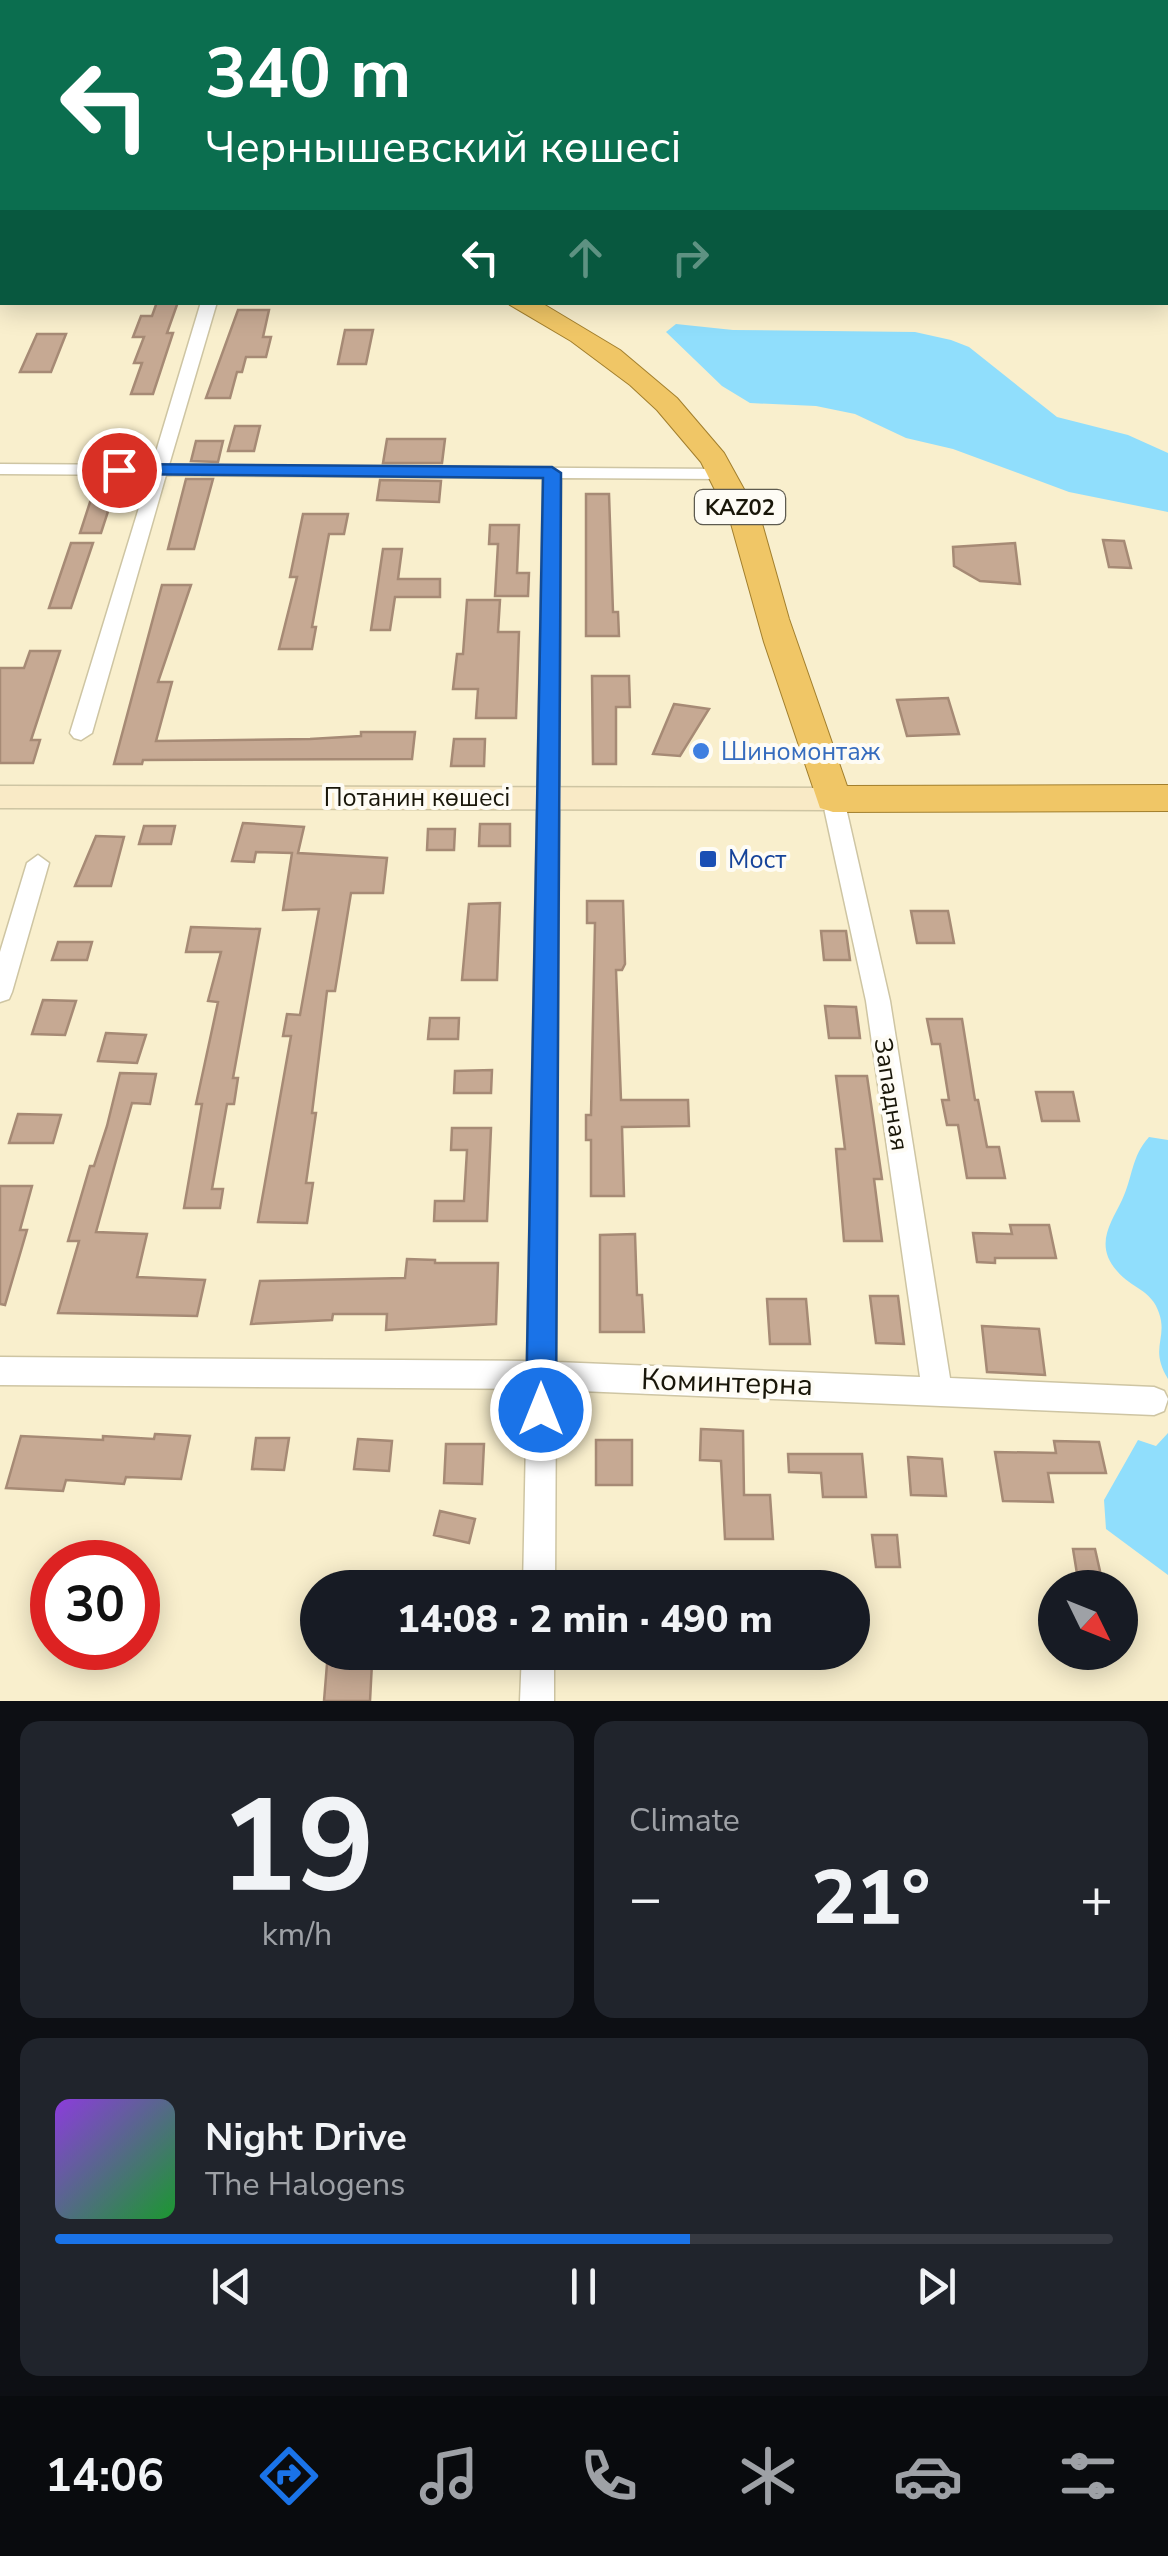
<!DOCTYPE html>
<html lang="en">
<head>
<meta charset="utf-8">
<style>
  :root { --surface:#171b24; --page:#20242c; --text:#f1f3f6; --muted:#9ea1a6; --line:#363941; --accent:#1a73e8 }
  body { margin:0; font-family:"Nunito Sans",sans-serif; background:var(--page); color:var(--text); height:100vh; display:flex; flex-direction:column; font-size:38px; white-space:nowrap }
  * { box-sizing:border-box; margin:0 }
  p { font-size:32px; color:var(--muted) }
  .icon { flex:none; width:55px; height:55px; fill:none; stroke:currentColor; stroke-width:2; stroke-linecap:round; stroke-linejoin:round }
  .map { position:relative; height:1701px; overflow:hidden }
  .panel { display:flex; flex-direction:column; gap:20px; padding:20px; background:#0d0f14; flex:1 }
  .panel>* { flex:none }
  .guide { position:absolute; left:0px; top:0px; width:1170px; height:305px; box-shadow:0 5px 25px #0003; background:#0b6e4f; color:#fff; overflow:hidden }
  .needle { width:65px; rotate:133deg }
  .controls { position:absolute; left:1038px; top:1570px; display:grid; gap:20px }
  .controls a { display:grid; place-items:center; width:100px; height:100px; border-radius:50%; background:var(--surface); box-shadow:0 5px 25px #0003; font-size:50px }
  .speed { position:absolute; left:30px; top:1540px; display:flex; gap:20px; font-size:50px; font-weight:700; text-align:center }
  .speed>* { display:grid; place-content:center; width:130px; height:130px; border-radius:50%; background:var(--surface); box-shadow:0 5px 25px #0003; line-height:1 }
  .speed .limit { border:15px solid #d22; background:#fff; color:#111 }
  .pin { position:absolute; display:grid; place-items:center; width:85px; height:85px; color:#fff; margin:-42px; border:5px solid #fff; border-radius:50%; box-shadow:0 2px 10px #0007 }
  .me { position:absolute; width:110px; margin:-55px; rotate:0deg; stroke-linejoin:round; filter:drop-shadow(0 0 8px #0008) }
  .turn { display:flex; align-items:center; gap:35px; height:210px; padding:0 40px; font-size:45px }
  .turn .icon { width:130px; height:130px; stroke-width:2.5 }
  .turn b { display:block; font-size:70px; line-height:85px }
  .lanes { display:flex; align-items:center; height:95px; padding:0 40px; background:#0003; justify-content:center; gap:50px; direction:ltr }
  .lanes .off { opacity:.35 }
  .big { font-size:75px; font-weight:800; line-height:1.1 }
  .panel .widget { flex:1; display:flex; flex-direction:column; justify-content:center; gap:15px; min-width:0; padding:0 35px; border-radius:20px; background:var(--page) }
  .panel .dial { align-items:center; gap:0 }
  .dial b { font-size:130px; line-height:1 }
  .song { display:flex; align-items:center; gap:30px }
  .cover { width:120px; height:120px; border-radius:15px; background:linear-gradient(135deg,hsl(270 70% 55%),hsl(130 70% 35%)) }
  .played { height:10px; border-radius:5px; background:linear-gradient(90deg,var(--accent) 60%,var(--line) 60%) }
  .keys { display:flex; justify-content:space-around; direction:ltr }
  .heat { display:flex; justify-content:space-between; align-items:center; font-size:55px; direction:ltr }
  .panel .tiles { flex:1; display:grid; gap:20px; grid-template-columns:1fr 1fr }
  .widget:last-child { grid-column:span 2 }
  .trip { position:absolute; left:300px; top:1570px; width:570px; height:100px; border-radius:50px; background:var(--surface); box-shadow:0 5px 25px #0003; font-weight:800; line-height:100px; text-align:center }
  .menu { display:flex; height:160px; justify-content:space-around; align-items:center; background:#090b0e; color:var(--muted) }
  .menu .icon { width:70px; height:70px }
  .menu .selected { color:var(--accent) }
  .menu b { font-size:45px; color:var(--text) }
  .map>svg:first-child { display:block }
</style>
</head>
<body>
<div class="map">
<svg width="1168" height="1701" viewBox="0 0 1168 1701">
  <rect width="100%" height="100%" fill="#f9efcd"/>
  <path fill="#90defc" d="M676,324L733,330L915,332L951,340L969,347L1057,417L1128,435L1168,453V512L1069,492L953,449L906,438L855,414L816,406L750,403L722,386L666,332Z
    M1149,1137L1168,1140V1379C1149,1348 1168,1339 1159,1313C1152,1290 1131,1288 1117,1271C1094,1245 1111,1223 1122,1200C1133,1177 1131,1157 1149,1137Z
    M1168,1433V1575L1106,1529L1104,1500L1138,1440L1156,1446Z"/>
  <path fill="#c6a993" stroke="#a68a75" stroke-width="2.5" d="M157,302H178L167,333H173L153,394H131L142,363H134L144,337H133L141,316H152Z
    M238,310H269L263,337H271L266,357H246L242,372H237L230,398H206Z
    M345,330H373L366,364H338Z
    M37,334H66L51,372H20Z
    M235,426H260L254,451H228Z
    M387,439H445L442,463H383Z
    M196,441H223L218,462L191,461Z
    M186,479H213L194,549H168Z
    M380,480L441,481L439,502L377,500Z
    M586,494H609L613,612H618L619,636H586Z
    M92,496H113L101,533H80Z
    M303,514H348L344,534H329L312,627H316L312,649H279L297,577H290Z
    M490,525H519L517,573H529L528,596H495L498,544H489Z
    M1103,540L1124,541L1131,568L1109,567Z
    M71,543H93L71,608H49Z
    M1015,543L1020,584L980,581L954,566L953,547Z
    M383,549H402L398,579H440V597H395L390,630H371Z
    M162,585H191L158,682H172L156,741L310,739L361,736V732H415L412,759L143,760L142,764H114Z
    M467,600H500L498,632H519L516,718H476L478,689H453L457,654H463Z
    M30,651H60L31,740H40L33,763H0V668H24Z
    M592,676H629L630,707H616V764H593Z
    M948,698L959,734L907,736L897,700Z
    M674,704L709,709L680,756L653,754Z
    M454,739H485L484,766H451Z
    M243,823L304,827L298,853L387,858L383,893H351L335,991H327L312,1113H316L306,1183H313L307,1223L258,1222L291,1036H283L287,1014L300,1015L319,909L283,910L292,853L256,852L254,862L232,861Z
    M480,824H510V846H479Z
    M144,826H175L171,844H139Z
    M428,829H455L454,850H427Z
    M96,836L124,837L111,886H75Z
    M587,901H623L625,964L622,970H616L621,1100H688L689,1126L622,1127L624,1196H591V1140H586V1115H591L595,923H587Z
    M500,903L497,980H462L469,904Z
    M911,911H948L954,943H917Z
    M191,927L260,929L233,1078H238L234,1104H227L212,1189H223L220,1208H184L202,1104H196L218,1002L208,1001L221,952H186Z
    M821,931H846L850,960H824Z
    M58,942H92L87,960H52Z
    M43,1000L76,1001L65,1035L32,1034Z
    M825,1006L856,1007L860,1038H829Z
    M430,1018H459L458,1039H428Z
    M927,1019H962L975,1100H978L987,1147H999L1005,1178H967L958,1125H947L942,1100H949L940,1044H932Z
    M106,1033L146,1035L137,1063L98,1061Z
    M492,1070L491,1093H454L455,1071Z
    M120,1073L156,1074L150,1104L132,1103L96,1232L147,1234L137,1277L205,1280L197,1316L58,1313L79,1241H68L90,1166H94L107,1126Z
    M836,1076H867L882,1179H874L882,1241H844L836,1149H845Z
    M1036,1092H1073L1079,1121H1042Z
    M18,1114L61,1115L53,1143H9Z
    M452,1128H491L487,1221H434L435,1201H464L467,1150H451Z
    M0,1186H32L20,1230H27L5,1305L0,1304Z
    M1010,1225H1049L1056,1258H995V1263L977,1262L973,1233L1012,1234Z
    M635,1234L637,1295H642L644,1332H600V1235Z
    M407,1259L435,1260V1263H498L496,1324L386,1330L387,1314H333L332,1320L251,1324L260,1281L405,1278Z
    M870,1296H898L904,1344L876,1343Z
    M767,1299H806L810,1344H770Z
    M982,1326L1039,1329L1045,1375L987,1372Z
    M701,1429L743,1431L744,1495H770L773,1539H725L721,1461L700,1460Z
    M155,1434L190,1436L181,1479L126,1477L124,1484L66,1480L63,1491L6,1488L21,1436L103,1440V1436L154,1439Z
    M256,1438H289L284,1470L252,1469Z
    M358,1439L392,1441L389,1471L354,1469Z
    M596,1440H632V1485H596Z
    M1054,1441L1099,1442L1106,1473H1048L1053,1502L1003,1501L995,1452L1056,1453Z
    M446,1444H484L482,1484L444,1483Z
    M788,1454H862L866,1497H823L821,1473L789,1472Z
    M908,1457L942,1459L946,1496L911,1495Z
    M440,1511L475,1519L469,1543L434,1535Z
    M872,1535H897L900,1567H876Z
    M1073,1549H1095L1102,1580H1078Z
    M372,1663L370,1701H324L327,1664Z"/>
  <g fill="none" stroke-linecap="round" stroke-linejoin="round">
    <defs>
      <path id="minor" d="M201,302H217L169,465L723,469L732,474L723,479L561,478L556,1362L920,1377L866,1001L822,799L833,791L844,799L890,1001L950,1378L1154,1387L1164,1391L1168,1399L1164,1411L1154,1415L556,1390L555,1588H523L527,1389L0,1385V1357L527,1361L543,478L166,475L92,733L81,740L74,738L70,733L149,475L0,474V464L152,465Z
        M38,855L49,863L12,992L9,999L0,1002V952L27,863Z
        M522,1652H554V1701H520Z"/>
      <path id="secondary" d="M0,786L833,788L844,791L849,799L844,807L833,810L0,808Z"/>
      <path id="trunk" d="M0,190H2V205H0Z
        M505,302H540L620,350L677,398L724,453L761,520L789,619L847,786L1168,785V811L833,812L820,808L764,642L730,520L701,462L657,410L630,385L571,341Z"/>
    </defs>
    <use href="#minor" stroke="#cec5a3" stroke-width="3"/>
    <use href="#secondary" stroke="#cec5a3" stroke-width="3"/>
    <use href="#trunk" stroke="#a27f2d" stroke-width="2"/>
    <use href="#minor" fill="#fff" fill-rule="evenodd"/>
    <use href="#secondary" fill="#f9eac6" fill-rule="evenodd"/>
    <use href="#trunk" fill="#f0c666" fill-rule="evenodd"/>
  </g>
  <path fill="#1a73e8" stroke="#114b97" stroke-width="2.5" d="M119,464L552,467L561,473L556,1410L552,1421L541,1425L530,1421L526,1410L543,478L113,474V466Z"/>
  <circle fill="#3f7fe0" stroke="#fefcf5" stroke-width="4" cx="701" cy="751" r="10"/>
  <rect fill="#1a4fb4" stroke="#fefcf5" stroke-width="4" x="698" y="849" width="20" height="20" rx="5"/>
  <g text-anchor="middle" stroke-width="8" stroke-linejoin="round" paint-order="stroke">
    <rect fill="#fefcf5" stroke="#5e5b50" stroke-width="2.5" x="695" y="490" width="90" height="34" rx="8"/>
    <g font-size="22" font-weight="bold" fill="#191609">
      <text x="740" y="515">KAZ02</text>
    </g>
    <g font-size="25" fill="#366cbe" stroke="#fefcf5" text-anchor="start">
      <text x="721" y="760">Шиномонтаж</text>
    </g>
    <g font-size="25" fill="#191609" stroke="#fefcf5">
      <text x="417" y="806">Потанин көшесі</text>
      <text transform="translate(892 1094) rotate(81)" y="9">Западная</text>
    </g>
    <g font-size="25" fill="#164399" stroke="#fefcf5" text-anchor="start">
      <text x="728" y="868">Мост</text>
    </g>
    <g font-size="30" fill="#191609" stroke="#fefcf5">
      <text transform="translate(727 1382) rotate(2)" y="10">Коминтерна</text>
    </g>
  </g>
</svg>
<div class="controls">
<a><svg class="needle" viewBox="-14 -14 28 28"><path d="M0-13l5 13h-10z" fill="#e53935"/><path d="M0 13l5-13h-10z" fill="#9ea1a6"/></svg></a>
</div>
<div class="speed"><div class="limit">30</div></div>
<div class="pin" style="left:119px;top:470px;background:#d93025"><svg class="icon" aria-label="arrive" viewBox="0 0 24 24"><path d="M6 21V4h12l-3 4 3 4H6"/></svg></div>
<svg class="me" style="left:541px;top:1410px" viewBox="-20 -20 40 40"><circle r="17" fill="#1a73e8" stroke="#fff" stroke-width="3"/><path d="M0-11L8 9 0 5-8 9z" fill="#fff"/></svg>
<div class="trip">14:08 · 2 min · 490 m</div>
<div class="guide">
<div class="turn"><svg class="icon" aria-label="left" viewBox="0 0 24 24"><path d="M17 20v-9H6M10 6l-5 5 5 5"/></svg><div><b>340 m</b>Чернышевский көшесі</div></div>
<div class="lanes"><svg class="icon" aria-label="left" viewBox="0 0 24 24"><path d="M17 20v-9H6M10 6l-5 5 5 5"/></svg><svg class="icon off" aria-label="ahead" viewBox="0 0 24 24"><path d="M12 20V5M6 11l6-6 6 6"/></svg><svg class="icon off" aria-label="right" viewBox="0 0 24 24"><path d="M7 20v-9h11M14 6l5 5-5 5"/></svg></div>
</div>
</div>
<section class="panel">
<div class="tiles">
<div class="widget dial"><b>19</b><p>km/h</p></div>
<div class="widget"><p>Climate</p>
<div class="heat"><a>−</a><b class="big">21°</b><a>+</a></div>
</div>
<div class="widget">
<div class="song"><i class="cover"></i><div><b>Night Drive</b><p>The Halogens</p></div></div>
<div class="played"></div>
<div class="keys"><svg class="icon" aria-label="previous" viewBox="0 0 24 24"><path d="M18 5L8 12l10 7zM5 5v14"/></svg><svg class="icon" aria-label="pause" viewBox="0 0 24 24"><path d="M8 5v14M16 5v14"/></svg><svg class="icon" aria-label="next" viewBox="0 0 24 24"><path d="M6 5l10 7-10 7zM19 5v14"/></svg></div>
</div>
</div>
</section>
<nav class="menu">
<b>14:06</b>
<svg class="icon selected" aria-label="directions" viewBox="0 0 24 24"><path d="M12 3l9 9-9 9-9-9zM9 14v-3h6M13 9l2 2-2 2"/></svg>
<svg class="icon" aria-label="music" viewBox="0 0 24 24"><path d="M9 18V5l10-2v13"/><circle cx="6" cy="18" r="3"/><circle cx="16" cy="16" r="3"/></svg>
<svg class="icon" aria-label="phone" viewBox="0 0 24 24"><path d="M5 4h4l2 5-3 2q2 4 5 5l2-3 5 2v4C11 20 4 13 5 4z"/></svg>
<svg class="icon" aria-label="climate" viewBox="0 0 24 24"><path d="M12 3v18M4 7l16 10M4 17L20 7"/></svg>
<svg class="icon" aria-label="car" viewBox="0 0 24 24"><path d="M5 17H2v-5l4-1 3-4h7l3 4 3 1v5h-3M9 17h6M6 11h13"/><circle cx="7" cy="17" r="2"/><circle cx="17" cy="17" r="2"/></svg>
<svg class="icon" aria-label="filters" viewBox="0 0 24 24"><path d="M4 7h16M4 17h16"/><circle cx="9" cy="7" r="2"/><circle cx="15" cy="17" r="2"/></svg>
</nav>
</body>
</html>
